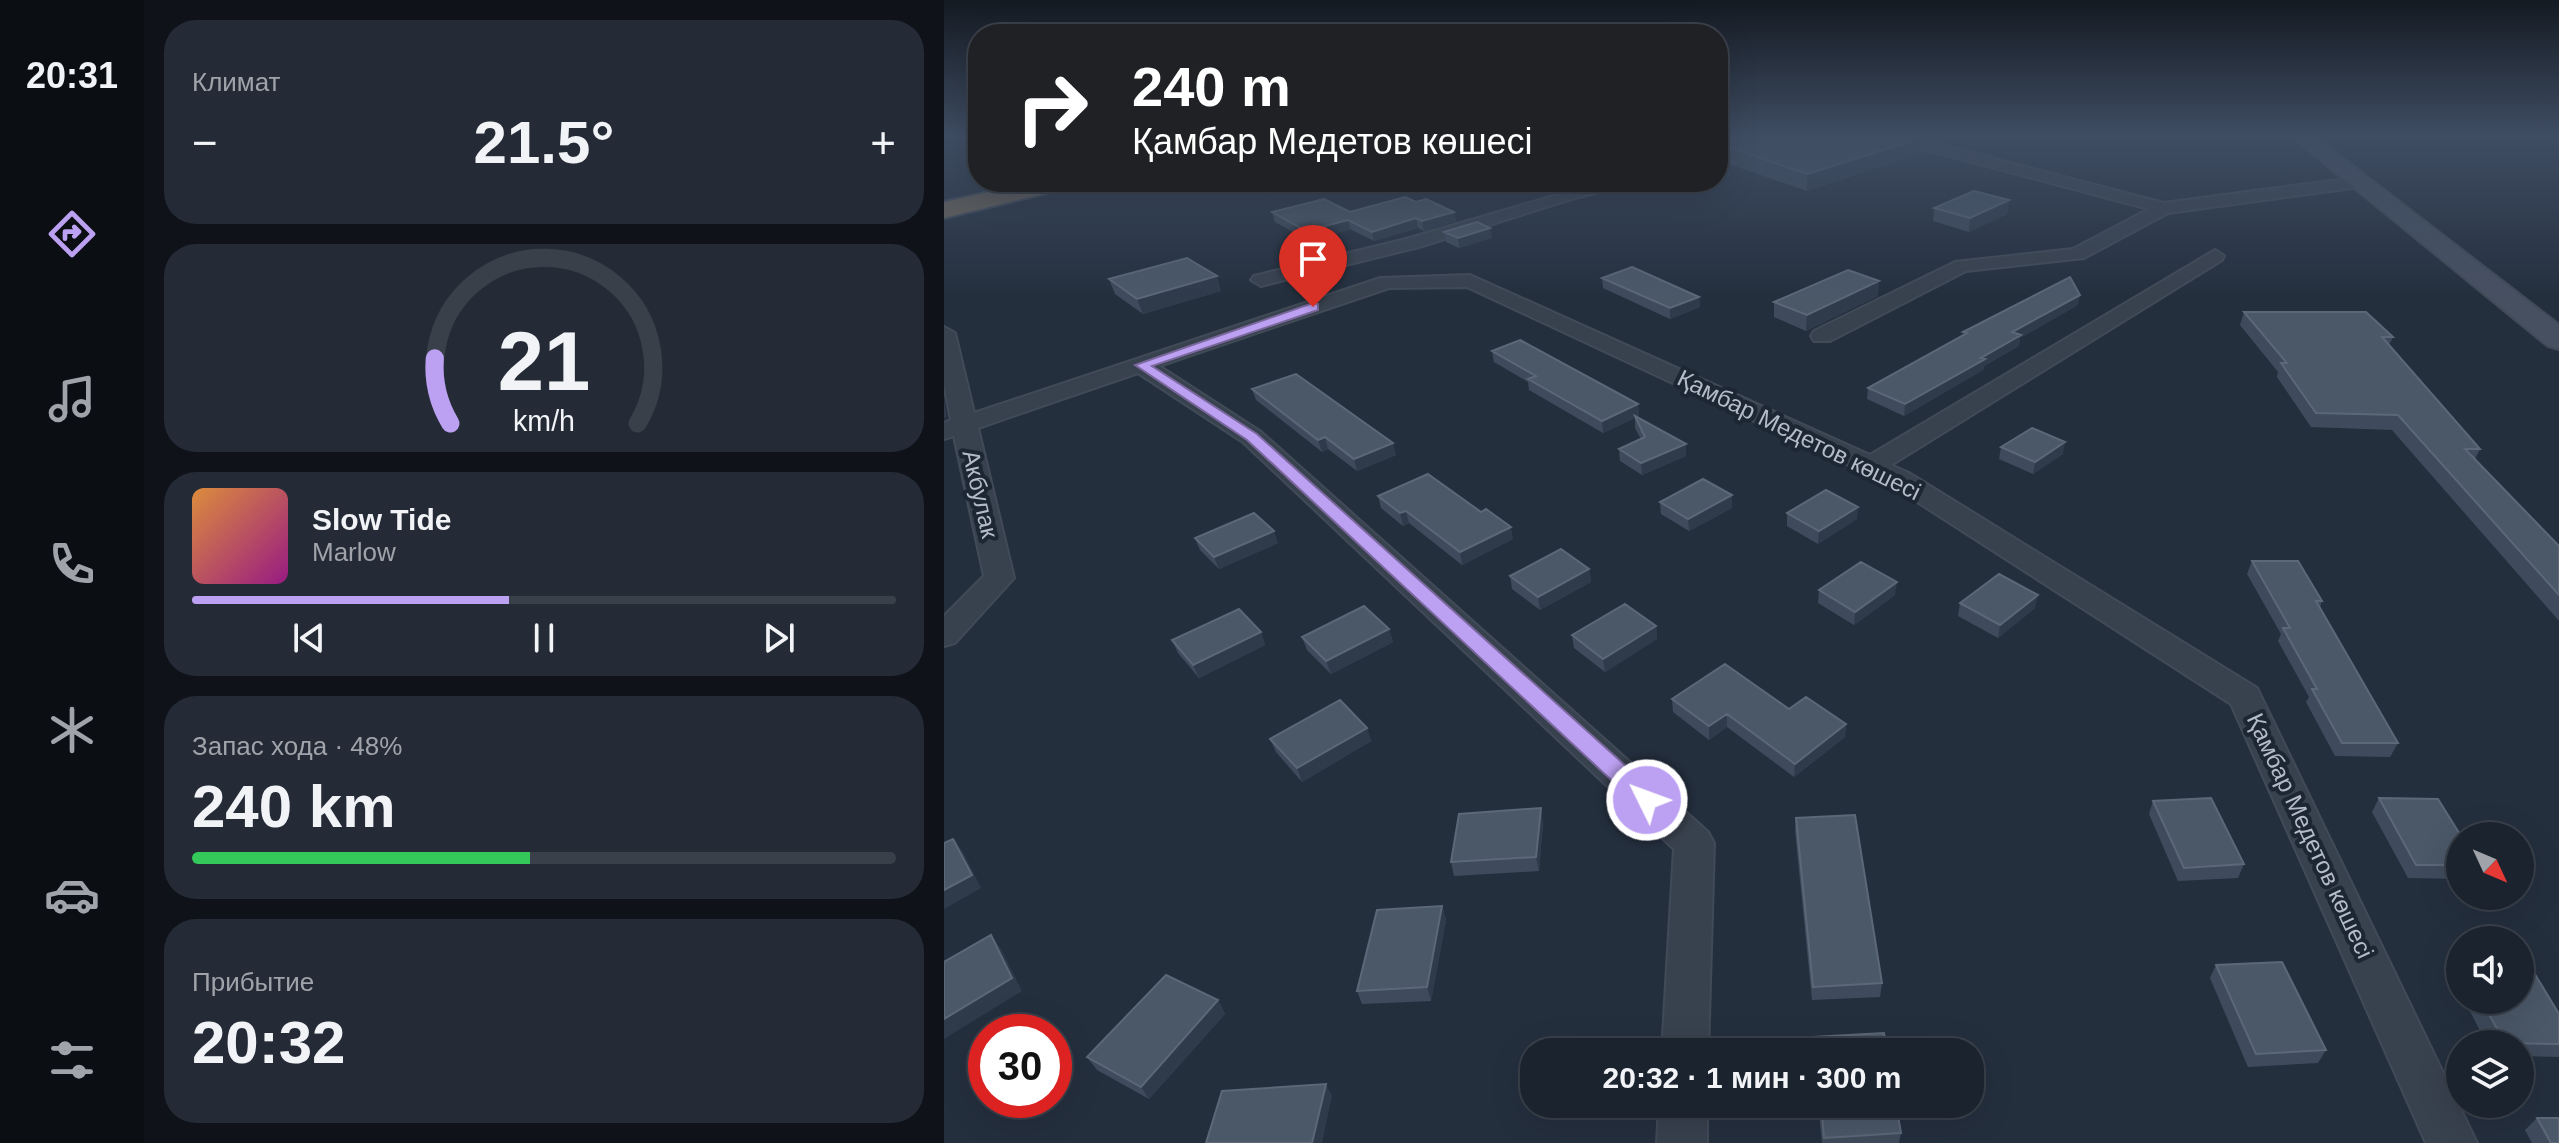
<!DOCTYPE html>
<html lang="ru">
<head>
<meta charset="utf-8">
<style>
  :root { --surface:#1b232e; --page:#242b36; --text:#f1f3f6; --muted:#a0a4aa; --line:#39404a; --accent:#bca0f2 }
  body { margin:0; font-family:Helvetica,sans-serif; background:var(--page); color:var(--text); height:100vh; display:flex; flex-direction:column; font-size:30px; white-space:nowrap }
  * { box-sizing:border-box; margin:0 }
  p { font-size:26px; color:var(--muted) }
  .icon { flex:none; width:44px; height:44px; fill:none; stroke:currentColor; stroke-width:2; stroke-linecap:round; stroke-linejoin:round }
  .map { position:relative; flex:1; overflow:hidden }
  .side { display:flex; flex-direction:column; gap:20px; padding:20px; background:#0f1319; width:800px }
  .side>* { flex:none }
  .top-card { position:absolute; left:24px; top:24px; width:760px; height:168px; border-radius:32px; box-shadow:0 8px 32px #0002,0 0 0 2px var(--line); background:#202124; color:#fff; overflow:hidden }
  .needle { width:52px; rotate:134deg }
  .fabs { position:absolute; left:1502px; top:822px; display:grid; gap:16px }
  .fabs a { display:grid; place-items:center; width:88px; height:88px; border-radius:50%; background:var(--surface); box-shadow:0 8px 32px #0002,0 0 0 2px var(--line); font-size:40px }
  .speed { position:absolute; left:24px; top:1014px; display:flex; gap:16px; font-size:40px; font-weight:700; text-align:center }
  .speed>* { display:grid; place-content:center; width:104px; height:104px; border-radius:50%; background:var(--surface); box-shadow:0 8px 32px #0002,0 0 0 2px var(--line); line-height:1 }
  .speed .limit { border:12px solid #d22; background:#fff; color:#111 }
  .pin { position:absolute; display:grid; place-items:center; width:68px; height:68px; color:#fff; margin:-82px -34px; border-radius:50% 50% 50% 0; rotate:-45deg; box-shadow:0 0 8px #0007 }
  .pin .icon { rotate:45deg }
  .me { position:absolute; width:88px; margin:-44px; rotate:312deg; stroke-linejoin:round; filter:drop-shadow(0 0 6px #0008) }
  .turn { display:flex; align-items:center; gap:28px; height:168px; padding:0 32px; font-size:36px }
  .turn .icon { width:104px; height:104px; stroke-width:2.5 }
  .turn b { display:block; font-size:56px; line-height:68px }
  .big { font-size:60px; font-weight:700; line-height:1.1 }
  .side .widget { flex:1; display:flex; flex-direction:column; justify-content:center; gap:12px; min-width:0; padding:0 28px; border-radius:32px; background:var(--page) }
  .side .dial { align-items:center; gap:0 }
  .dial svg { height:208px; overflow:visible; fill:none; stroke:var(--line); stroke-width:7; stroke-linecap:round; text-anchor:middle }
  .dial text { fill:var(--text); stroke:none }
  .song { display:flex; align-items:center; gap:24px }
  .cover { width:96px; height:96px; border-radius:12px; background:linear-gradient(135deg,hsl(30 70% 55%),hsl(310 70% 35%)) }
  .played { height:8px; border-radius:4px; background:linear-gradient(90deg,var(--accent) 45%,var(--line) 45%) }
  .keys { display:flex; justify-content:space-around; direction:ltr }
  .heat { display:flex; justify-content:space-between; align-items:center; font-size:44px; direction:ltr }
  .charge { height:12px; border-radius:6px; background:linear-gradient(90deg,#34c759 48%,var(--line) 0) }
  .trip { position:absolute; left:576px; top:1038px; width:464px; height:80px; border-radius:32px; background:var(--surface); box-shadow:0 8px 32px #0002,0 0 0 2px var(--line); font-weight:700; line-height:80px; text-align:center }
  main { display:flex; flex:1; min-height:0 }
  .tabs { display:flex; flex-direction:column; width:144px; justify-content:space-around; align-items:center; background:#0b0e12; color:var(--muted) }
  .tabs .icon { width:56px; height:56px }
  .tabs .selected { color:var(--accent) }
  .tabs b { font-size:36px; color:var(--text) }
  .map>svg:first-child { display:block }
</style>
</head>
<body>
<main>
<nav class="tabs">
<b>20:31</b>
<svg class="icon selected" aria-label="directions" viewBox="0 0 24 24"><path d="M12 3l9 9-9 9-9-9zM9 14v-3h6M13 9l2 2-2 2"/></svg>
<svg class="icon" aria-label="music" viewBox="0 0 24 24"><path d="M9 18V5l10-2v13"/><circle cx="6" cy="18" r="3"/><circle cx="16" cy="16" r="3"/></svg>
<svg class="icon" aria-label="phone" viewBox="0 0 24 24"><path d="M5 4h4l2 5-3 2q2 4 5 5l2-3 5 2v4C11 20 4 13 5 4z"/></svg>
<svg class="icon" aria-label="climate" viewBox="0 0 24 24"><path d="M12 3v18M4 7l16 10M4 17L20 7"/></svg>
<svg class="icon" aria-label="car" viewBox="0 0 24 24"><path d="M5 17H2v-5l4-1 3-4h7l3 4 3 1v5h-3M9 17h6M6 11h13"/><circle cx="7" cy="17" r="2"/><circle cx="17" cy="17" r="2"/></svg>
<svg class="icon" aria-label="filters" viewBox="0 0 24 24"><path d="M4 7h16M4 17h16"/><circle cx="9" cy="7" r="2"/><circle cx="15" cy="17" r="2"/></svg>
</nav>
<section class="side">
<div class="widget"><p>Климат</p>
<div class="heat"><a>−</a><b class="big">21.5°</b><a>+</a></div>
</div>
<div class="widget dial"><svg viewBox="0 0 100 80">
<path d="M14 69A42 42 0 1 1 86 69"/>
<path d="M14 69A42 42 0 0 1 8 44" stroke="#bca0f2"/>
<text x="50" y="56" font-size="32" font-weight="700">21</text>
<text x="50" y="72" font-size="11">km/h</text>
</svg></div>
<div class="widget">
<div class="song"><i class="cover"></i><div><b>Slow Tide</b><p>Marlow</p></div></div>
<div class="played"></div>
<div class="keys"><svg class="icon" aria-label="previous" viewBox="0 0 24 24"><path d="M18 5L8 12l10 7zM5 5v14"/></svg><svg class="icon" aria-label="pause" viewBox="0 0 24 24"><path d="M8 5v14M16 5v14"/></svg><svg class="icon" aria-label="next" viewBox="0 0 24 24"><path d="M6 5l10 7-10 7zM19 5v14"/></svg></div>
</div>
<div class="widget"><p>Запас хода · 48%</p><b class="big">240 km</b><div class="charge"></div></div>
<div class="widget"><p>Прибытие</p><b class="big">20:32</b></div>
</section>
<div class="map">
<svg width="1615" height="1143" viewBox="0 0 1615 1143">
  <rect width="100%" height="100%" fill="#242f3e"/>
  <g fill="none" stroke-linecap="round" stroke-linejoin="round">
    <defs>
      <path id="street" d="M939,136H963L1220,203L1416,177L1424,182L1416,187L1224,213L1140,258L1022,271L886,341H870L867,336L870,331L1011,262L1129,249L1205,209L941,139Z
        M657,182H686L684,185L631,198L475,247L317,286L307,280L310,276L462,239Z
        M1271,250L1280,256L1278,260L947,465L965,473L1313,688L1533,1143H1482L1287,704L947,485L523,287L445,288L215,366L317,432L764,832L770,843L764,1052H718L730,849L299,442L194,373L34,428L70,578L11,643L0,646V616L40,576L10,436L0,439V423L7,420L0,385V327L11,333L30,413L436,278L526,275L926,455Z
        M715,1104H763V1143H713Z"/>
      <path id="secondary" d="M1347,136H1370L1615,325V349L1604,346Z"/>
      <path id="highway" d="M89,182H132L128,187L0,218V202Z"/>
    </defs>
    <use href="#street" stroke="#414a57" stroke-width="4"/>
    <use href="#secondary" stroke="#414a57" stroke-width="4"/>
    <use href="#highway" stroke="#434c59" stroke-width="4"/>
    <use href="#street" fill="#38414e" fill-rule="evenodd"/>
    <use href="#secondary" fill="#465061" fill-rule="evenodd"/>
    <use href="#highway" fill="#746855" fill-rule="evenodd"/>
  </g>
  <path fill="#3f4b5c" d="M978,138L976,154L863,191L776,161V144Z
    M1065,200L1063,214L1025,232L989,221L990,208Z
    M472,202L510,212L512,221L480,231L474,228L430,241L406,229L365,241L331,222L328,212H406Z
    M500,232L548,238L515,248L502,242Z
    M658,278L755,297L756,307L726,319L659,288Z
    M165,279L277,291L199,314L171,294Z
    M934,296L862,331L830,317V302Z
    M1134,305L1076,338L1075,346L1040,366L1039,370L960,416L923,399L924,388L1019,336V332Z
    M1300,312L1449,337L1445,345L1536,449L1531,459L1615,546V621L1448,430L1367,427L1333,377L1334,372L1296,325Z
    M548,351L694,404L695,416L692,417L742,444V456L698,475L676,461L675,449L697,439L691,428V418L659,433L585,390L584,382L550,362Z
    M308,389L452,455L413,471L384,449L378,452L312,400Z
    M1057,447L1119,454L1089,474L1055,459Z
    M434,496L537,512L569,539L518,565L465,523L459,526L437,508Z
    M716,502L788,508L745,531L717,514Z
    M843,513L913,519L874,544L843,526Z
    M251,538L334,543L275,569L256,550Z
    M1308,561L1378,601L1376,607L1454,743L1446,757L1391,756L1362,702L1365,697L1334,641L1337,634L1303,574Z
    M645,569L647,582L596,610L568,589L566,576Z
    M875,590L951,595L910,625L874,603Z
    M1016,603L1091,608L1054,638L1014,616Z
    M712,626L713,639L661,672L630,648L628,635Z
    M445,629L449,642L387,674L363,650L358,637Z
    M317,632L321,645L255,678L234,653L228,640Z
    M728,699L845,709L902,724L901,737L850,777L783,727L765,740L729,712Z
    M423,728L427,741L358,782L332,752L326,739Z
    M1435,798L1516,836V879L1464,878L1428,812Z
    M1209,801L1300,864L1294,878L1234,881L1205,814Z
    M852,818L938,983L936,997L868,1000L851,831Z
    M599,822L595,871L510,876L507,862Z
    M498,906L502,920L487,1001L418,1004L413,991Z
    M1512,955H1516V993L1503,968Z
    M1272,965L1382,1050L1374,1063L1304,1067L1266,978Z
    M274,1000L281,1014L205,1099L153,1070L143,1057Z
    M1520,1000H1576L1615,1014V1057L1576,1056V1044H1543Z
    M874,1104H952L957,1133L955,1143H878Z
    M1593,1118L1615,1143H1588L1581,1130Z"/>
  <path fill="#2f3b4b" d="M978,138L976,154L863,191V174Z
    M1065,200L1063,214L1025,232L1026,218Z
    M510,212L512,221L480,231L478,221Z
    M472,218L474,228L430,241L428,232Z
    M404,220L406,229L365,241L362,231Z
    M546,228L548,238L515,248L514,238Z
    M273,276L277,291L199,314L193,299Z
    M935,281L934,296L862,331L863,315Z
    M1136,295L1134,305L1076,338L1075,346L1040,366L1039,370L960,416L961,404L1037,358L1068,332Z
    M755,297L756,307L726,319V308Z
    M0,400L3,417L0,418Z
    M694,404L695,416L659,433L658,421Z
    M381,437L384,449L378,452L374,440Z
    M1121,442L1119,454L1089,474L1091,462Z
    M449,443L452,455L413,471L410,459Z
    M742,444V456L698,475L697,463Z
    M788,495V508L745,531L744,519Z
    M914,507L913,519L874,544L875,531Z
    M462,511L465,523L459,526L456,513Z
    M567,527L569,539L518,565L516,552Z
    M330,531L334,543L275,569L270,557Z
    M645,569L647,582L596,610L594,597Z
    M953,582L951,595L910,625L911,612Z
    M1094,595L1091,608L1054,638L1056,625Z
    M712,626L713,639L661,672L659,659Z
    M445,629L449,642L387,674L382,661Z
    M317,632L321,645L255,678L249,665Z
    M783,714V727L765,740V726Z
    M902,724L901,737L850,777L851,764Z
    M423,728L427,741L358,782L353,768Z
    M597,808L599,822L595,871L592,857Z
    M9,839L19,852L37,888L0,909V890Z
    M498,906L502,920L487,1001L483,987Z
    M47,935L57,949L78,991L0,1039V1019Z
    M274,1000L281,1014L205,1099L197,1087Z
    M382,1084L388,1096L378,1143H368Z"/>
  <path fill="#4b5868" stroke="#5c6777" stroke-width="2" d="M801,136H970L978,138L863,174L776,144Z
    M1030,191L1065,200L1026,218L990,208Z
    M461,197L472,202L482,199L510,212L478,221L472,218L428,232L404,220L362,231L328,212L380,199L406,212Z
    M533,222L546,228L514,238L500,232Z
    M243,258L273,276L193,299L165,279Z
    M688,267L755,297L726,308L658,278Z
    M904,270L935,281L863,315L830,302Z
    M1126,277L1136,295L1068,332L1077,335L1037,358L1041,359L961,404L924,388L1023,333L1019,332Z
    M1300,312H1422L1449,337H1438L1536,449H1521L1615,546V595L1454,415L1372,413L1337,363H1343Z
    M576,340L694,404L658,421L584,379L592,376L548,351Z
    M352,374L449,443L410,459L381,437L374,440L308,389Z
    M691,416L742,444L697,463L675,449L701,437Z
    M1088,428L1121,442L1091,462L1057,447Z
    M484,474L537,512L542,509L567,527L516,552L462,511L456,513L434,496Z
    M759,479L788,495L744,519L716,502Z
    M882,490L914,507L875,531L843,513Z
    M310,513L330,531L270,557L251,538Z
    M617,549L645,569L594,597L566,576Z
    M1308,561H1354L1378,601H1372L1454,743H1398L1368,689H1373L1339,628H1346Z
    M917,562L953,582L911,612L875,590Z
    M1055,574L1094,595L1056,625L1016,603Z
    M681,604L712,626L659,659L628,635Z
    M420,606L445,629L382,661L358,637Z
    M295,609L317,632L249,665L228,640Z
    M781,664L845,709L862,697L902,724L851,764L783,714L765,726L728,699Z
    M396,700L423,728L353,768L326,739Z
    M1267,798L1300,864L1240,868L1209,801Z
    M1435,798L1494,799L1517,836L1516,865H1472Z
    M597,808L592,857L507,862L515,814Z
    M911,815L938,983L869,987L852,818Z
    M9,839L28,875L0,890V843Z
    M498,906L483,987L413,991L433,910Z
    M47,935L68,978L0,1019V962Z
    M1576,956H1580L1615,1014V1044L1561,1043L1537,1000H1576Z
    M1338,962L1382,1050L1312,1054L1272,965Z
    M222,975L274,1000L197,1087L143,1057Z
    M940,1033L943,1052H871L869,1037Z
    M382,1084L368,1143H262L278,1091Z
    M877,1104H952L957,1133L880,1138Z
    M1593,1118H1615V1143H1607Z"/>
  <linearGradient id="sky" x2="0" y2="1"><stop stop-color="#141a22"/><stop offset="0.46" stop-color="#3f4d63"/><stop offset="1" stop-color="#3f4d63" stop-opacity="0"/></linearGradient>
  <rect width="1615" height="296" fill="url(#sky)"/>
  <path fill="#bca0f2" stroke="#7a689d" stroke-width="2" d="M369,303L374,304V310L208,366L313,434L712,793L715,800L712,806L703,809L695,806L303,440L191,365Z"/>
  <g text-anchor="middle" stroke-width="8" stroke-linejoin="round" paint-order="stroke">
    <g font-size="24" fill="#b4bcc9" stroke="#1d2633">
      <text transform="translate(855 435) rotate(26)" y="8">Қамбар Медетов көшесі</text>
      <text transform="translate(36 494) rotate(77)" y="8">Акбулак</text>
      <text transform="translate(1366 836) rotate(65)" y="8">Қамбар Медетов көшесі</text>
    </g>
  </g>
</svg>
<div class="fabs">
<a><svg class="needle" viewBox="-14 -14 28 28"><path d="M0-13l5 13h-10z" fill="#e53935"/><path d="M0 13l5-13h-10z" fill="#a0a4aa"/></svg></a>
<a><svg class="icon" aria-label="sound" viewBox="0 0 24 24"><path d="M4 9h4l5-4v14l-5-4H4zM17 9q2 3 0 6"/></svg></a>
<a><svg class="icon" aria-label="layers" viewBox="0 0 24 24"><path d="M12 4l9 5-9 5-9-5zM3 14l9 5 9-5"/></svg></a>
</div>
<div class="speed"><div class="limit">30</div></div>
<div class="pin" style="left:369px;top:307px;background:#d93025"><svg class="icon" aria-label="arrive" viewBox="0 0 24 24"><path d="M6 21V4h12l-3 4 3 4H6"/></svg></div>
<svg class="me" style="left:703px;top:800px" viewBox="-20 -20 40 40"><circle r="17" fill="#bca0f2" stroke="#fff" stroke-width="3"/><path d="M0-11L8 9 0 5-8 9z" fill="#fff"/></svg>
<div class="trip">20:32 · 1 мин · 300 m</div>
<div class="top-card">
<div class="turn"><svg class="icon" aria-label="right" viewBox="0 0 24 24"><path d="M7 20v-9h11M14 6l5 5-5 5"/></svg><div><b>240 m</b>Қамбар Медетов көшесі</div></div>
</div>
</div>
</main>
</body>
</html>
